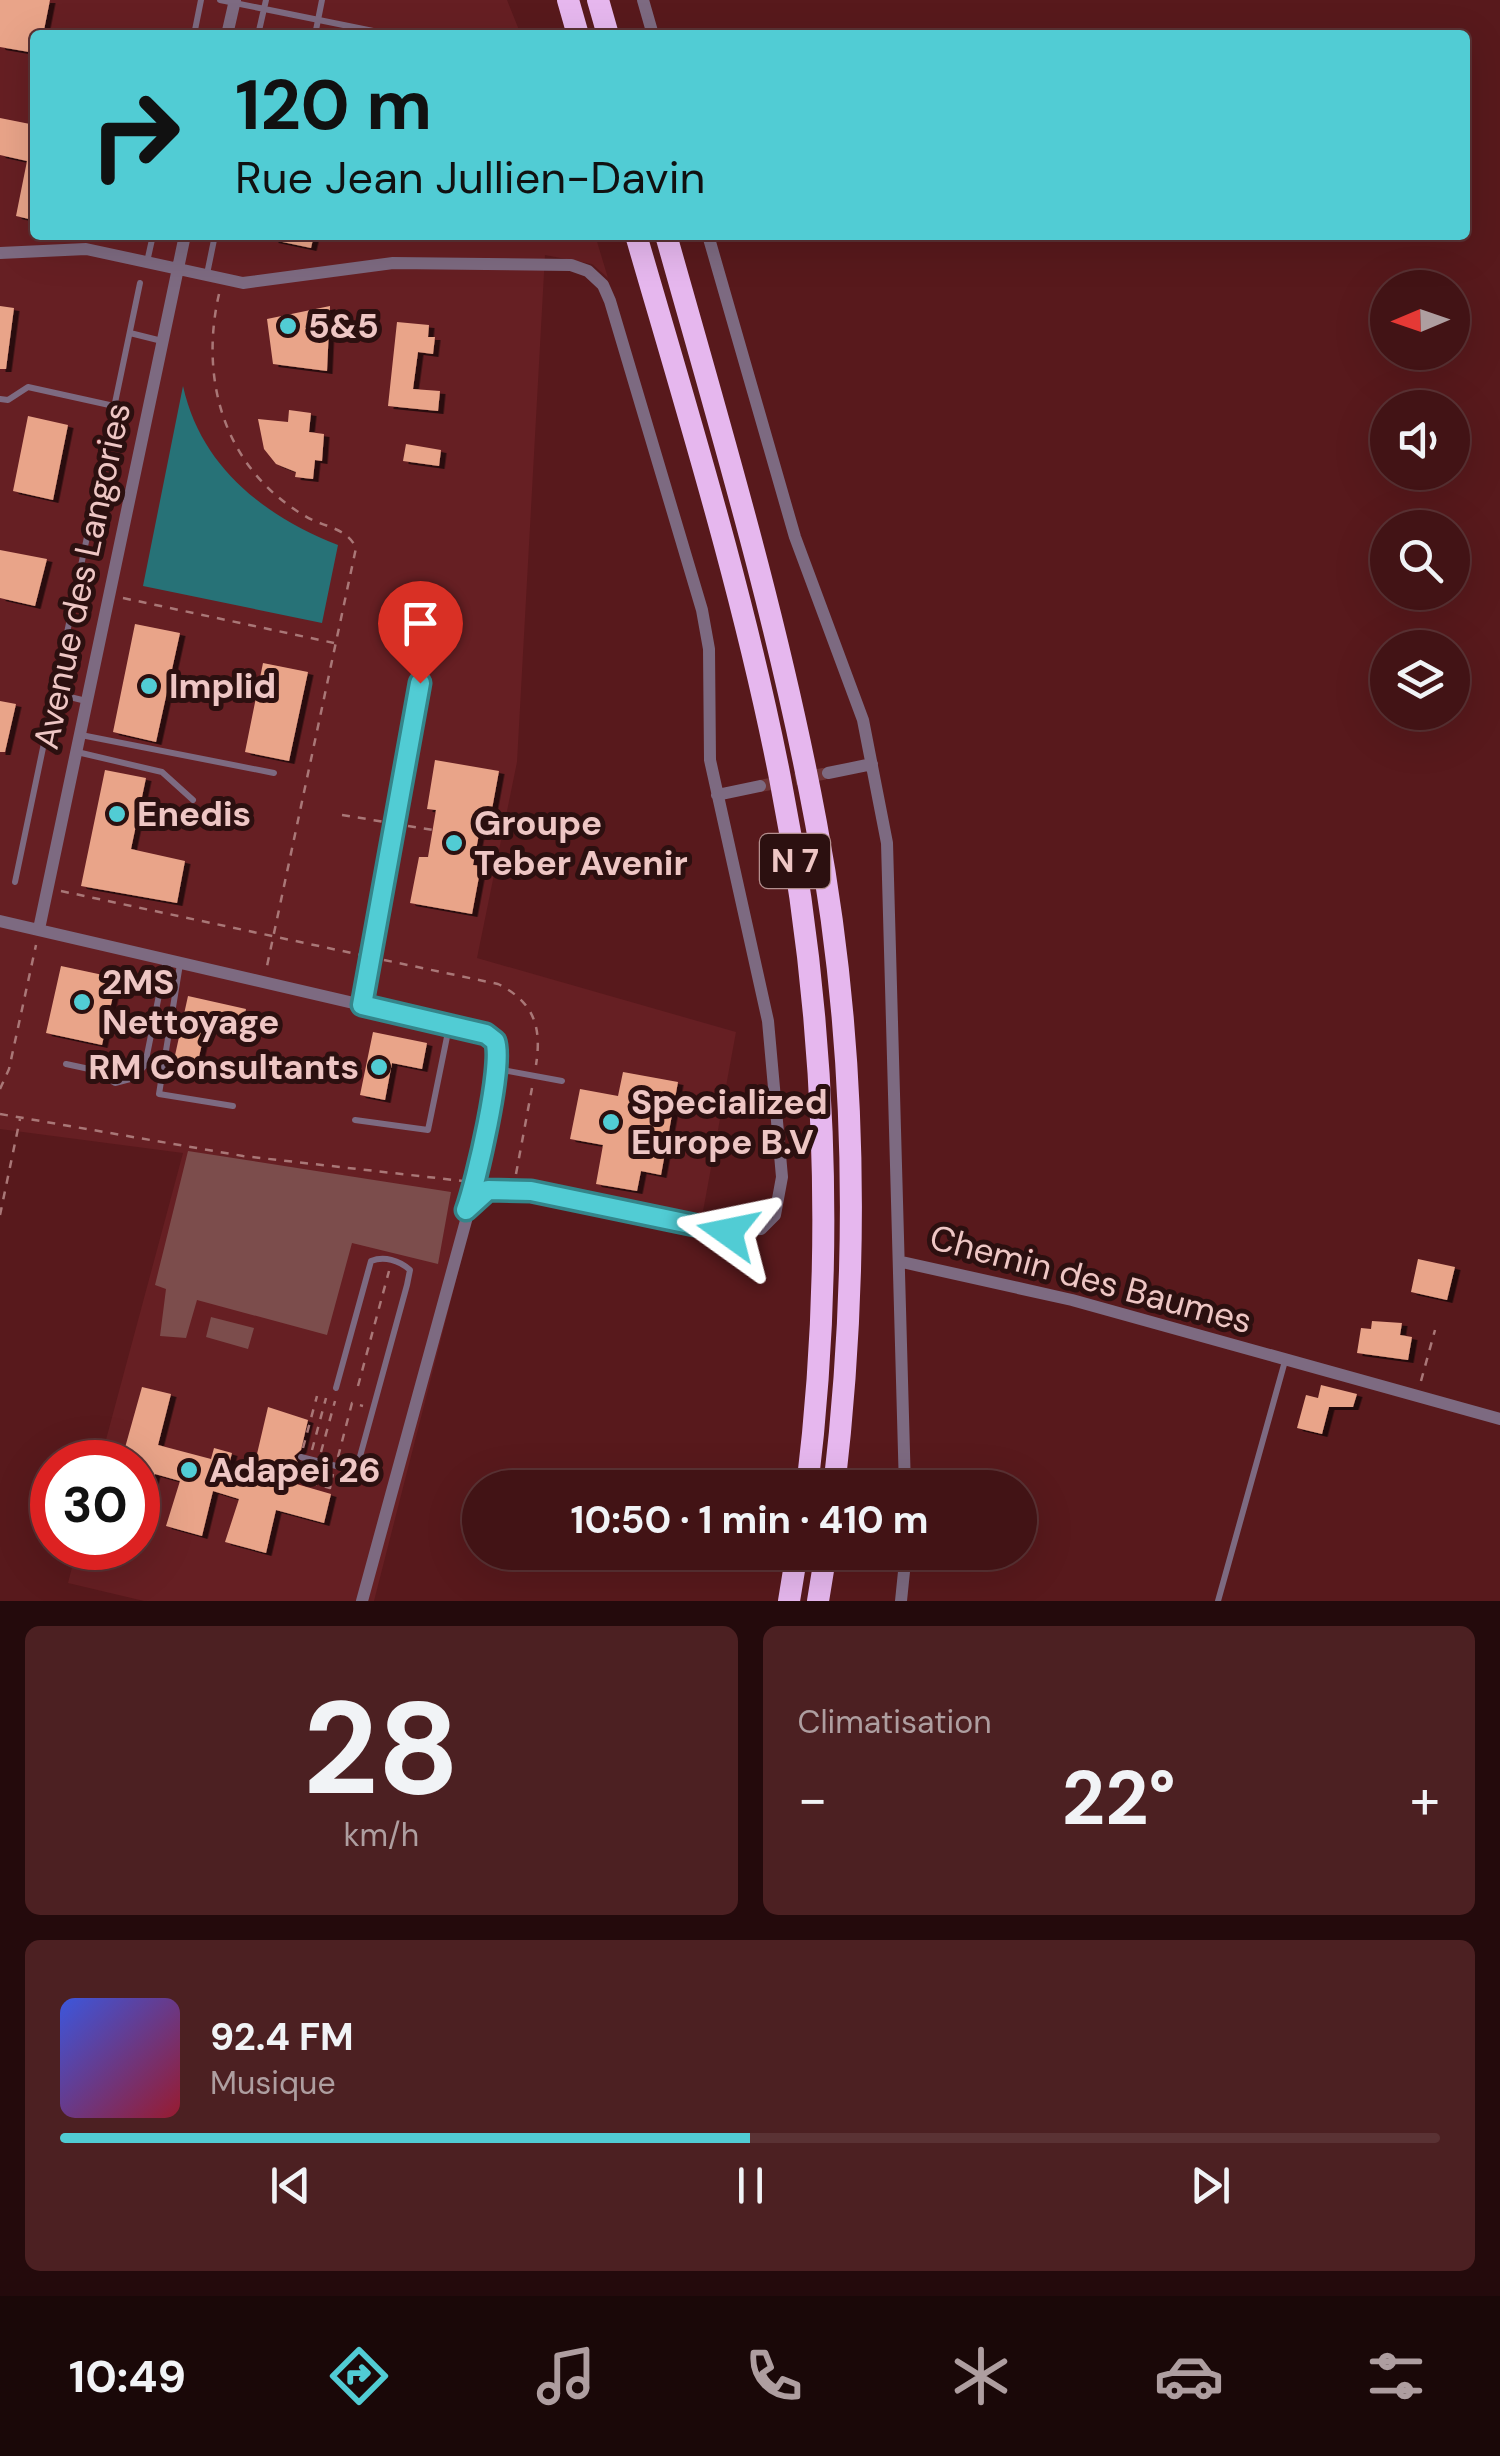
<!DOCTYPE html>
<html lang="fr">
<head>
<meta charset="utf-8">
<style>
  :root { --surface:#421315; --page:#4c2022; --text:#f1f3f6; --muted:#ae9ea0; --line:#5a3234; --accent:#51ccd4 }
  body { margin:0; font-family:"DM Sans",sans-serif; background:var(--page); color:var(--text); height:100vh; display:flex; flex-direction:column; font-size:38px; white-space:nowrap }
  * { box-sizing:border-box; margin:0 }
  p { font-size:32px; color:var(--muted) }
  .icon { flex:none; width:55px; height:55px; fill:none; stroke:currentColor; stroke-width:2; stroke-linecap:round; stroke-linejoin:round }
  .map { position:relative; height:1601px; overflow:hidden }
  .side { display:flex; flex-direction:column; gap:25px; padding:25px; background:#240a0c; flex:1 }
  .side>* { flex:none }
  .top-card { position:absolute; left:30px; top:30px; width:1440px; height:210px; border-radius:10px; box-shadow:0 10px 40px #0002,0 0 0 2px var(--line); background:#51ccd4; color:#111; overflow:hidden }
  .needle { width:65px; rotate:268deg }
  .tools { position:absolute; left:1370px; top:270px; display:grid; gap:20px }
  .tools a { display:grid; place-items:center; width:100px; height:100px; border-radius:50%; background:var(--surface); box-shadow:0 10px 40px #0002,0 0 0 2px var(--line); font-size:50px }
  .speed { position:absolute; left:30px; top:1440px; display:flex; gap:20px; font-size:50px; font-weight:700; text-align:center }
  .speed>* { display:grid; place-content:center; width:130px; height:130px; border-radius:50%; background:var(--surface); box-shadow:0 10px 40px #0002,0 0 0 2px var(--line); line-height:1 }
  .speed .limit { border:15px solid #d22; background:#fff; color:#111 }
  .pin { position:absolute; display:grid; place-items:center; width:85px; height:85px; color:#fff; margin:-102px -42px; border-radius:50% 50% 50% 0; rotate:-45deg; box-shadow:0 0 10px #0007 }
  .pin .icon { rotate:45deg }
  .me { position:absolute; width:110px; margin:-55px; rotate:282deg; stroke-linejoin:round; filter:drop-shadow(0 0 8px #0008) }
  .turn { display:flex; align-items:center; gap:35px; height:210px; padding:0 40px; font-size:45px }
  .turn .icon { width:130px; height:130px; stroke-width:2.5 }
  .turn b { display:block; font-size:70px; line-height:85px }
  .big { font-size:75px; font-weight:700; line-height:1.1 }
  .side .tile { flex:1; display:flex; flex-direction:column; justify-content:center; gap:15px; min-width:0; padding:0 35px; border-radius:15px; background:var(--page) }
  .side .dial { align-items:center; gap:0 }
  .dial b { font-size:130px; line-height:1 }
  .song { display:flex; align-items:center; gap:30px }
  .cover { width:120px; height:120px; border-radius:15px; background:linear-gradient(135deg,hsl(230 70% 55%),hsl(350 70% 35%)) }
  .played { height:10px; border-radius:5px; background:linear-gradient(90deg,var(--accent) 50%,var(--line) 50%) }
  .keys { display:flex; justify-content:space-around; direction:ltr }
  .heat { display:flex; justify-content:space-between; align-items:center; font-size:55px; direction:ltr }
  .side .tiles { flex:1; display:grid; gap:25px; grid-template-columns:1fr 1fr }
  .tile:last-child { grid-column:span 2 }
  .trip { position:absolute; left:462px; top:1470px; width:575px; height:100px; border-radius:50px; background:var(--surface); box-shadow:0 10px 40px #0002,0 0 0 2px var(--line); font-weight:700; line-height:100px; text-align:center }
  .menu { display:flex; height:160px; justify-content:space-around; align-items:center; background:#1a0808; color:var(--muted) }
  .menu .icon { width:70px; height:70px }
  .menu .selected { color:var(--accent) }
  .menu b { font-size:45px; color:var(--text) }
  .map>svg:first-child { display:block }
</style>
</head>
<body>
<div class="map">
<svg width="1500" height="1601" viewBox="0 0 1500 1601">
  <defs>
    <filter id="shadow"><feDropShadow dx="5.5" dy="3" stdDeviation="0" flood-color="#0009"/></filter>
  </defs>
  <rect width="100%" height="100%" fill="#58191c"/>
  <path fill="#661f23" d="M0,0H507L521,35H35V235H595L608,278L592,264L545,255L517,762L477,958L736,1032L699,1233L508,1194L488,1199L472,1218L374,1601H144L68,1583L77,1548H138V1462H100L183,1153L0,1129Z"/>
  <path fill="#7c4d4c" d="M188,1151L451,1192L438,1264L352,1243L327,1335L197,1300L186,1338L160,1336L166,1289L155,1285Z
    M211,1317L254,1328L248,1349L206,1337Z"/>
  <path fill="#277277" d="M183,386C201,467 264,516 338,545L322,623L143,586Z"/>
  <path fill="#e9a489" filter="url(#shadow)" d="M0,0H50L43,35H35V53L0,47Z
    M0,118L35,125V189L29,219L16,216L27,161L0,155Z
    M273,235H314L311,248L273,240Z
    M0,306L14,308L6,369H0Z
    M330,306L327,371L273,364L267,319Z
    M397,322L429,325L428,337H435L433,354L418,352L413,389L440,391L438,411L388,406Z
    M289,410L311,413L309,432L324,434L322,461L315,460L313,479L295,477L296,472L276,464L264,449L258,419L288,422Z
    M28,416L68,425L53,500L13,491Z
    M406,444L441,450L439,466L403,461Z
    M0,550L47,559L35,606L0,598Z
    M135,624L180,633L156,742L113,732Z
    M263,663L308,672L289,761L245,752Z
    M0,701L16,704L5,752H0Z
    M435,760L499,771L490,820L482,819L473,865L481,866L472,914L410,903L419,857H428L436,810L427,809Z
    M105,770L146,778L131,849L185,861L177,903L81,886Z
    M61,966L117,978L102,1045L46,1033Z
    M188,996L246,1009L241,1030L225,1034L206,1027L197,1065L174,1060Z
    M373,1032L427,1043L422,1069L392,1063L385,1100L360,1095Z
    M623,1072L678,1082L661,1175L641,1171L637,1191L596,1184L603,1145L570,1139L580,1089L618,1096Z
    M1418,1259L1455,1267L1447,1300L1411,1292Z
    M1372,1321L1402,1323L1400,1335L1412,1337L1408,1360L1357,1353L1361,1328L1371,1329Z
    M1321,1385L1357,1394L1353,1407H1329L1322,1434L1297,1428L1306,1395L1318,1398Z
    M142,1387L171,1394L158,1445L211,1459L214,1448L232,1453L228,1468L253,1471L268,1407L308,1420L301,1450L294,1456L298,1463L293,1483L331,1494L324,1523L276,1510L266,1553L225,1542L239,1499L213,1491L202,1536L166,1526L180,1481L155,1474L141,1523L138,1522V1462H121Z"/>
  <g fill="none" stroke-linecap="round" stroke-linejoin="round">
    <path stroke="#6e3335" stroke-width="12" stroke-dasharray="12 6" stroke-linecap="butt" d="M760,786L828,773"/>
    <path stroke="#a97777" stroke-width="2.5" stroke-dasharray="8 8" stroke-linecap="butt" d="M219,294C199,381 225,469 305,516C322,527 347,527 356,548L267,966
      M123,598L334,643
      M342,815L385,822
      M408,826L433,830
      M61,891L361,955
      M384,960L498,984C534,1002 542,1027 536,1065
      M0,1089L9,1069L36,945
      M0,1114L243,1156L463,1181
      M516,1174L532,1088
      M0,1215L20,1119
      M1421,1381L1435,1330
      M358,1386L389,1271
      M303,1448L317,1396
      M312,1450L326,1398
      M321,1452L335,1401
      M338,1457L352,1403L363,1406
      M294,1478L330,1488L333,1474"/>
    <path stroke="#7d6a81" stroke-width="6" d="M220,0L393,35
      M194,35L201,0
      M258,35L266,0
      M315,35L322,0
      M147,262L153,235
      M207,274L215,235
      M130,333L162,341
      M0,399L8,400L28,387L114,406
      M54,693L86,701
      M81,735L274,773
      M77,752L162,772L193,800
      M15,882L140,283
      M180,964L159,1094L233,1106
      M362,1004L420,683
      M66,1064L94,1070L115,1083L134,1078L145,1065L166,960
      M497,1069L562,1081
      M355,1120L428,1130L449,1027
      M301,1457L356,1471L407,1285L410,1270C399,1260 384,1256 371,1261L336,1388
      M1218,1601L1285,1361"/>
    <path stroke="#7d6a81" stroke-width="12" d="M643,0L653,35
      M227,35L235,0
      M708,235L795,537L863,720L887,843L905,1488
      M0,253L86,249L243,283L393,263L571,265L588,271L603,285L610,301L702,610L709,649L710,760L768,1021L782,1177L775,1215L761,1229L728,1231L513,1190H488L467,1211
      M828,773L872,764
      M717,795L760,786
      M0,921L487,1034L495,1041L498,1055L476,1184L362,1601
      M39,929L185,235
      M902,1262L1072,1300L1500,1419
      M901,1601L906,1552"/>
    <path stroke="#e6b7ee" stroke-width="22" d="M568,0L578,35
      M598,0L608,35
      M636,235C688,414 744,595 780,778C826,1011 836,1252 807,1488
      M666,235C721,430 779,624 816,823C857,1041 860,1267 834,1488
      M789,1601L797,1552
      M818,1601L826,1552"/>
  </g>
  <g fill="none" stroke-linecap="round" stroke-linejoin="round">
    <defs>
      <path id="route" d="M420,683L362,1005L486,1034L495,1041C504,1064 476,1183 466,1210L488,1190L531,1191L728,1232"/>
    </defs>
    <use href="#route" stroke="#35858a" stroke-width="25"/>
    <use href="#route" stroke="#51ccd4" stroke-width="18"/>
  </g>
  <g fill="#51ccd4" stroke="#2c1010" stroke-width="4">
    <circle cx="288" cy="326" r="10"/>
    <circle cx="149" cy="686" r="10"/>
    <circle cx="117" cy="814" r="10"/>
    <circle cx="454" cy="843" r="10"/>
    <circle cx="82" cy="1002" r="10"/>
    <circle cx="379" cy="1067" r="10"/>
    <circle cx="611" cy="1122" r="10"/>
    <circle cx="189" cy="1470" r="10"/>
  </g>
  <g text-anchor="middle" stroke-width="10" stroke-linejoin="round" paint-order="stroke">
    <rect fill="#2c1010" stroke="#b48f8e" stroke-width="2.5" x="760" y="834" width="70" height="54" rx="8"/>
    <g font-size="32" font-weight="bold" fill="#eec6c4">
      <text x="795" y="872">N 7</text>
    </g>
    <g font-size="35" font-weight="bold" fill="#eec6c4" stroke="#2c1010" text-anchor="start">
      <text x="308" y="338">5&amp;5</text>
      <text x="169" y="698">Implid</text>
      <text x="137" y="826">Enedis</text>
      <text x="474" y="835">Groupe<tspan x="474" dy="40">Teber Avenir</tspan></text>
      <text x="102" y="994">2MS<tspan x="102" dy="40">Nettoyage</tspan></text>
      <text x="359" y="1079" text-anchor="end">RM Consultants</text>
      <text x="631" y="1114">Specialized<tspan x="631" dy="40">Europe B.V</tspan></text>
      <text x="209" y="1482">Adapei 26</text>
    </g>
    <g font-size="35" fill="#eec6c4" stroke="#2c1010">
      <text transform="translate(82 576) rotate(-78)" y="12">Avenue des Langories</text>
      <text transform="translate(1091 1279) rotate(15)" y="12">Chemin des Baumes</text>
    </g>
  </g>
</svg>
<div class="tools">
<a><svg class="needle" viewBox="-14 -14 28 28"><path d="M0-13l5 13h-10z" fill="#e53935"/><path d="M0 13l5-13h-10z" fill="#ae9ea0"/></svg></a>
<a><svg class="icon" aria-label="sound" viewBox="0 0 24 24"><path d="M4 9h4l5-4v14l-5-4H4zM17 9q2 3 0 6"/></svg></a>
<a><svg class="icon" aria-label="search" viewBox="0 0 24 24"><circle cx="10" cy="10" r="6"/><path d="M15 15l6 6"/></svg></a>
<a><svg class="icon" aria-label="layers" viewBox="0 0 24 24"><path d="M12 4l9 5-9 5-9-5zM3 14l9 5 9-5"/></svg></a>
</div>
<div class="speed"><div class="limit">30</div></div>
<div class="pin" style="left:420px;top:683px;background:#d93025"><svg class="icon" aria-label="arrive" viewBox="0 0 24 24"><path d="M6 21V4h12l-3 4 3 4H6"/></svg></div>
<svg class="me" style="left:728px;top:1232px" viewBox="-20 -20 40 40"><path d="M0-17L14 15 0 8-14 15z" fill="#51ccd4" stroke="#fff" stroke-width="4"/></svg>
<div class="trip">10:50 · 1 min · 410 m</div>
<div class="top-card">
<div class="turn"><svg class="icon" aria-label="right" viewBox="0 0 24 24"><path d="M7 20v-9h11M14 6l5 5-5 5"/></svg><div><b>120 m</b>Rue Jean Jullien-Davin</div></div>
</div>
</div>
<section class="side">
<div class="tiles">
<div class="tile dial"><b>28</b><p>km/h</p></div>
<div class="tile"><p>Climatisation</p>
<div class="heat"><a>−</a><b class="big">22°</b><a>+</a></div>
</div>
<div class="tile">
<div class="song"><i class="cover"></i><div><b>92.4 FM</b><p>Musique</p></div></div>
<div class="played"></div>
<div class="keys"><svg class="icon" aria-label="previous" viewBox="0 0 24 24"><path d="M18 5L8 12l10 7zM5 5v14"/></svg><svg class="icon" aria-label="pause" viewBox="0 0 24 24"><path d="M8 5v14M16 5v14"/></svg><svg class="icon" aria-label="next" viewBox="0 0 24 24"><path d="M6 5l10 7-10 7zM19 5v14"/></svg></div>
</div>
</div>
</section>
<nav class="menu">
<b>10:49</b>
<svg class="icon selected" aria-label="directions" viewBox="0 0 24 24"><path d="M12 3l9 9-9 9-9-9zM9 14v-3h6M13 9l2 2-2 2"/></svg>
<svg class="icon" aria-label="music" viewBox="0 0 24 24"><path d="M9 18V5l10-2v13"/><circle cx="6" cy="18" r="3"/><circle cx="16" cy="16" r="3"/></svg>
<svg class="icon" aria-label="phone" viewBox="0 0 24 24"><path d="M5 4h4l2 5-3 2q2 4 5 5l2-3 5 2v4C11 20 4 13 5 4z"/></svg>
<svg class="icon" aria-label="climate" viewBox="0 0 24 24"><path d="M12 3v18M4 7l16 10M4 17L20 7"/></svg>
<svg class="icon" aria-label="car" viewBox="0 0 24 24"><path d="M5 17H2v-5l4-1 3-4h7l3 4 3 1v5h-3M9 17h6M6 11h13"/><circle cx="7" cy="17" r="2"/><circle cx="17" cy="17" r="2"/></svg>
<svg class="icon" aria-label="filters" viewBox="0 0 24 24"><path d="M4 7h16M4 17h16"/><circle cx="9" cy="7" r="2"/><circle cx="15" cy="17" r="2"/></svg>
</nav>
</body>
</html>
